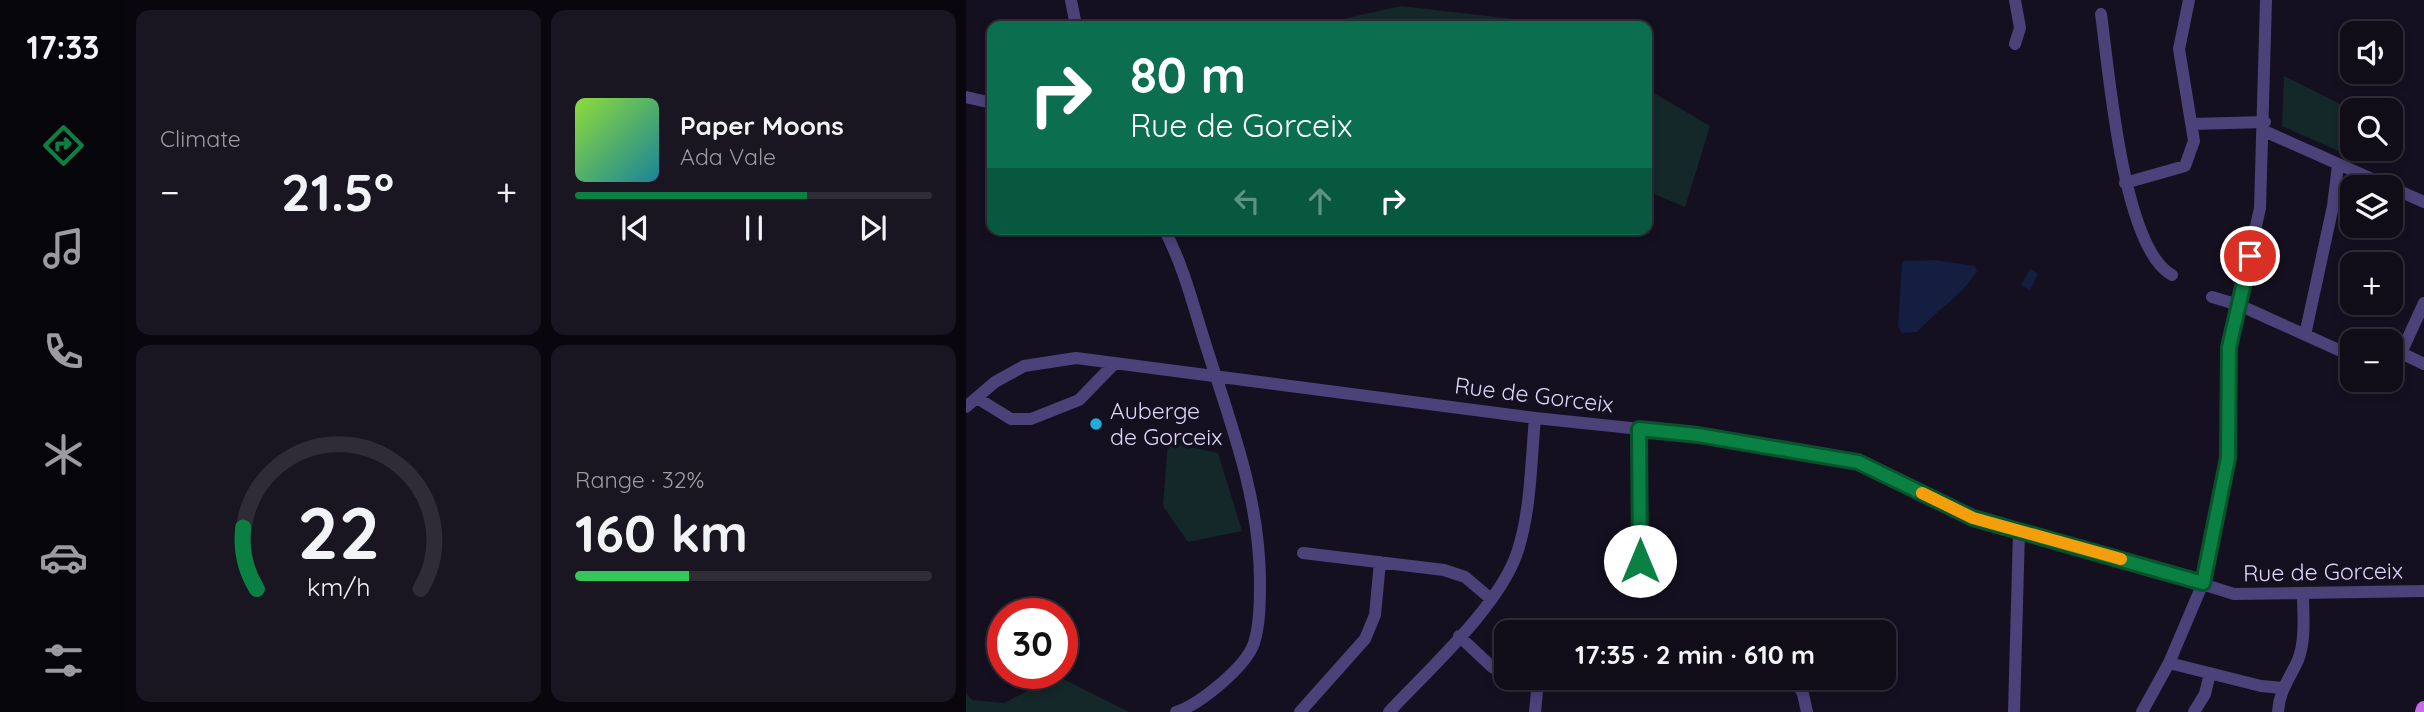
<!DOCTYPE html>
<html lang="en">
<head>
<meta charset="utf-8">
<style>
  :root { --surface:#100c18; --page:#191521; --text:#f1f3f6; --muted:#9c9ba2; --line:#302c37; --accent:#0b8043 }
  body { margin:0; font-family:Quicksand,sans-serif; background:var(--page); color:var(--text); height:100vh; display:flex; flex-direction:column; font-size:26px; white-space:nowrap }
  * { box-sizing:border-box; margin:0 }
  p { font-size:23px; color:var(--muted) }
  .icon { flex:none; width:38px; height:38px; fill:none; stroke:currentColor; stroke-width:2; stroke-linecap:round; stroke-linejoin:round }
  .map { position:relative; flex:1; overflow:hidden }
  .side { display:flex; flex-direction:column; gap:10px; padding:10px; background:#09070d; width:840px }
  .side>* { flex:none }
  .guide { position:absolute; left:21px; top:21px; width:665px; height:214px; border-radius:14px; box-shadow:0 4px 10px #0003,0 0 0 2px var(--line); background:#0b6e4f; color:#fff; overflow:hidden }
  .controls { position:absolute; left:1374px; top:21px; display:grid; gap:14px }
  .controls a { display:grid; place-items:center; width:63px; height:63px; border-radius:14px; background:var(--surface); box-shadow:0 4px 10px #0003,0 0 0 2px var(--line); font-size:35px }
  .speed { position:absolute; left:21px; top:598px; display:flex; gap:14px; font-size:35px; font-weight:700; text-align:center }
  .speed>* { display:grid; place-content:center; width:91px; height:91px; border-radius:50%; background:var(--surface); box-shadow:0 4px 10px #0003,0 0 0 2px var(--line); line-height:1 }
  .speed .limit { border:10px solid #d22; background:#fff; color:#111 }
  .pin { position:absolute; display:grid; place-items:center; width:60px; height:60px; color:#fff; margin:-30px; border:4px solid #fff; border-radius:50%; box-shadow:0 2px 7px #0007 }
  .me { position:absolute; width:77px; margin:-38px; rotate:0deg; stroke-linejoin:round; filter:drop-shadow(0 0 5px #0008) }
  .turn { display:flex; align-items:center; gap:24px; height:147px; padding:0 28px; font-size:32px }
  .turn .icon { width:91px; height:91px; stroke-width:2.5 }
  .turn b { display:block; font-size:49px; line-height:60px }
  .lanes { display:flex; align-items:center; height:66px; padding:0 28px; background:#0003; justify-content:center; gap:35px; direction:ltr }
  .lanes .off { opacity:.35 }
  .big { font-size:52px; font-weight:700; line-height:1.1 }
  .side .tile { flex:1; display:flex; flex-direction:column; justify-content:center; gap:10px; min-width:0; padding:0 24px; border-radius:14px; background:var(--page) }
  .side .dial { align-items:center; gap:0 }
  .dial svg { height:182px; overflow:visible; fill:none; stroke:var(--line); stroke-width:7; stroke-linecap:round; text-anchor:middle }
  .dial text { fill:var(--text); stroke:none }
  .song { display:flex; align-items:center; gap:21px }
  .cover { width:84px; height:84px; border-radius:10px; background:linear-gradient(135deg,hsl(90 70% 55%),hsl(190 70% 35%)) }
  .played { height:7px; border-radius:4px; background:linear-gradient(90deg,var(--accent) 65%,var(--line) 65%) }
  .keys { display:flex; justify-content:space-around; direction:ltr }
  .heat { display:flex; justify-content:space-between; align-items:center; font-size:38px; direction:ltr }
  .charge { height:10px; border-radius:5px; background:linear-gradient(90deg,#34c759 32%,var(--line) 0) }
  .side .tiles { flex:1; display:grid; gap:10px; grid-template-columns:repeat(2,1fr) }
  .trip { position:absolute; left:528px; top:620px; width:402px; height:70px; border-radius:14px; background:var(--surface); box-shadow:0 4px 10px #0003,0 0 0 2px var(--line); font-weight:700; line-height:70px; text-align:center }
  main { display:flex; flex:1; min-height:0 }
  .dock { display:flex; flex-direction:column; width:126px; justify-content:space-around; align-items:center; background:#06050a; color:var(--muted) }
  .dock .icon { width:49px; height:49px }
  .dock .current { color:var(--accent) }
  .dock b { font-size:32px; color:var(--text) }
  .map>svg:first-child { display:block }
</style>
</head>
<body>
<main>
<nav class="dock">
<b>17:33</b>
<svg class="icon current" aria-label="directions" viewBox="0 0 24 24"><path d="M12 3l9 9-9 9-9-9zM9 14v-3h6M13 9l2 2-2 2"/></svg>
<svg class="icon" aria-label="music" viewBox="0 0 24 24"><path d="M9 18V5l10-2v13"/><circle cx="6" cy="18" r="3"/><circle cx="16" cy="16" r="3"/></svg>
<svg class="icon" aria-label="phone" viewBox="0 0 24 24"><path d="M5 4h4l2 5-3 2q2 4 5 5l2-3 5 2v4C11 20 4 13 5 4z"/></svg>
<svg class="icon" aria-label="climate" viewBox="0 0 24 24"><path d="M12 3v18M4 7l16 10M4 17L20 7"/></svg>
<svg class="icon" aria-label="car" viewBox="0 0 24 24"><path d="M5 17H2v-5l4-1 3-4h7l3 4 3 1v5h-3M9 17h6M6 11h13"/><circle cx="7" cy="17" r="2"/><circle cx="17" cy="17" r="2"/></svg>
<svg class="icon" aria-label="filters" viewBox="0 0 24 24"><path d="M4 7h16M4 17h16"/><circle cx="9" cy="7" r="2"/><circle cx="15" cy="17" r="2"/></svg>
</nav>
<section class="side">
<div class="tiles">
<div class="tile"><p>Climate</p>
<div class="heat"><a>−</a><b class="big">21.5°</b><a>+</a></div>
</div>
<div class="tile">
<div class="song"><i class="cover"></i><div><b>Paper Moons</b><p>Ada Vale</p></div></div>
<div class="played"></div>
<div class="keys"><svg class="icon" aria-label="previous" viewBox="0 0 24 24"><path d="M18 5L8 12l10 7zM5 5v14"/></svg><svg class="icon" aria-label="pause" viewBox="0 0 24 24"><path d="M8 5v14M16 5v14"/></svg><svg class="icon" aria-label="next" viewBox="0 0 24 24"><path d="M6 5l10 7-10 7zM19 5v14"/></svg></div>
</div>
<div class="tile dial"><svg viewBox="0 0 100 80">
<path d="M14 69A42 42 0 1 1 86 69"/>
<path d="M14 69A42 42 0 0 1 8 42" stroke="#0b8043"/>
<text x="50" y="56" font-size="32" font-weight="700">22</text>
<text x="50" y="72" font-size="11">km/h</text>
</svg></div>
<div class="tile"><p>Range · 32%</p><b class="big">160 km</b><div class="charge"></div></div>
</div>
</section>
<div class="map">
<svg width="1458" height="712" viewBox="0 0 1458 712">
  <rect width="100%" height="100%" fill="#151020"/>
  <path fill="#142729" d="M435,6L556,20V26H374L381,18Z
    M1318,76L1386,110V149H1396L1391,159L1316,126Z
    M681,89L744,126L719,207L681,191Z
    M202,442L252,453L276,531L222,542L197,506Z
    M91,676L163,712H0V693L6,700L38,703Z"/>
  <path fill="#141e40" d="M969,260L1009,266L1011,272C995,296 970,311 951,332L936,333L932,326L936,264L938,261Z
    M1064,269L1072,274L1064,290L1055,285Z"/>
  <g fill="none" stroke-linecap="round" stroke-linejoin="round">
    <path stroke="#4b4279" stroke-width="12" d="M105,0L110,26
      M1049,0L1054,28L1049,44
      M1135,14C1143,70 1156,248 1206,275
      M0,97L26,103
      M1226,124L1299,122
      M1298,131L1458,202
      M1159,183L1219,166L1228,141L1213,49L1223,0
      M198,229C218,266 228,309 241,349C266,427 293,497 294,580C294,600 294,624 288,643C280,667 233,705 210,712
      M1246,297L1273,305L1386,356
      M1339,335L1367,206L1372,165
      M1435,353L1458,303
      M1424,369L1435,353L1458,364
      M11,398L45,419H65L113,400L149,363
      M0,407L29,382L58,366L110,358L569,418L732,435L892,462L1007,518L1172,564L1268,594L1458,591
      M673,429L674,561
      M337,553L478,570L499,577L525,599
      M493,636L526,667L541,675
      M1203,663L1295,686L1317,688
      M552,677L666,686L694,677
      M828,677L837,694L841,712
      M334,712L399,639L409,615L414,562
      M423,712C463,669 535,605 552,550C565,509 565,461 569,418
      M569,712L572,681
      M1048,712L1053,531
      M1176,712L1203,663L1237,583L1262,458L1263,347L1294,208L1300,0
      M1228,712L1239,694L1244,673
      M1312,712C1313,691 1324,678 1332,660C1340,640 1337,615 1337,593"/>
    <path stroke="#cc6bea" stroke-width="16" d="M1457,712L1458,709"/>
  </g>
  <g fill="none" stroke-linecap="round" stroke-linejoin="round">
    <defs>
      <path id="route" d="M674,561L673,429L732,435L892,462L1007,518L1237,583L1262,458L1263,347L1284,256"/>
    </defs>
    <use href="#route" stroke="#07532c" stroke-width="18"/>
    <use href="#route" stroke="#0b8043" stroke-width="12"/>
    <path stroke="#f59e0b" stroke-width="12" d="M956,493L1007,518L1155,559"/>
  </g>
  <circle fill="#1faedb" stroke="#151020" stroke-width="2.5" cx="130" cy="424" r="7"/>
  <g text-anchor="middle" stroke-width="7" stroke-linejoin="round" paint-order="stroke">
    <g font-size="23" fill="#ded5f9" stroke="#151020">
      <text transform="translate(568 395) rotate(7)" y="8">Rue de Gorceix</text>
      <text transform="translate(1357 572) rotate(-1)" y="8">Rue de Gorceix</text>
    </g>
    <g font-size="23" fill="#ded5f9" stroke="#151020" text-anchor="start">
      <text x="144" y="419">Auberge<tspan x="144" dy="26">de Gorceix</tspan></text>
    </g>
  </g>
</svg>
<div class="controls">
<a><svg class="icon" aria-label="sound" viewBox="0 0 24 24"><path d="M4 9h4l5-4v14l-5-4H4zM17 9q2 3 0 6"/></svg></a>
<a><svg class="icon" aria-label="search" viewBox="0 0 24 24"><circle cx="10" cy="10" r="6"/><path d="M15 15l6 6"/></svg></a>
<a><svg class="icon" aria-label="layers" viewBox="0 0 24 24"><path d="M12 4l9 5-9 5-9-5zM3 14l9 5 9-5"/></svg></a>
<a>+</a>
<a>−</a>
</div>
<div class="speed"><div class="limit">30</div></div>
<div class="pin" style="left:1284px;top:256px;background:#d93025"><svg class="icon" aria-label="arrive" viewBox="0 0 24 24"><path d="M6 21V4h12l-3 4 3 4H6"/></svg></div>
<svg class="me" style="left:674px;top:561px" viewBox="-20 -20 40 40"><circle r="19" fill="#fff"/><path d="M0-13L10 11 0 6-10 11z" fill="#0b8043"/></svg>
<div class="trip">17:35 · 2 min · 610 m</div>
<div class="guide">
<div class="turn"><svg class="icon" aria-label="right" viewBox="0 0 24 24"><path d="M7 20v-9h11M14 6l5 5-5 5"/></svg><div><b>80 m</b>Rue de Gorceix</div></div>
<div class="lanes"><svg class="icon off" aria-label="left" viewBox="0 0 24 24"><path d="M17 20v-9H6M10 6l-5 5 5 5"/></svg><svg class="icon off" aria-label="ahead" viewBox="0 0 24 24"><path d="M12 20V5M6 11l6-6 6 6"/></svg><svg class="icon" aria-label="right" viewBox="0 0 24 24"><path d="M7 20v-9h11M14 6l5 5-5 5"/></svg></div>
</div>
</div>
</main>
</body>
</html>
